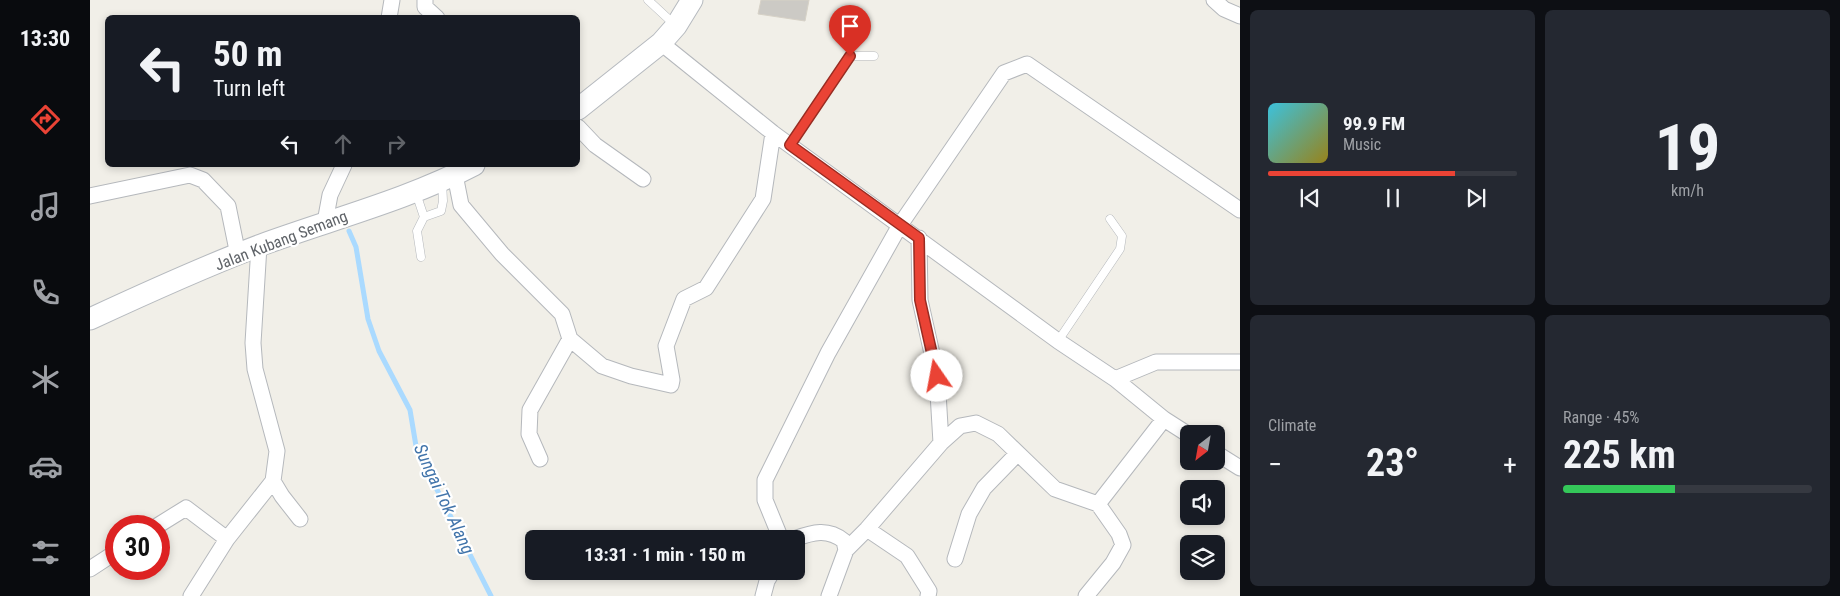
<!DOCTYPE html>
<html lang="en">
<head>
<meta charset="utf-8">
<style>
  :root { --surface:#171b24; --page:#242831; --text:#f1f3f6; --muted:#9ea1a6; --line:#363941; --accent:#ea4335 }
  body { margin:0; font-family:"Roboto Condensed",sans-serif; background:var(--page); color:var(--text); height:100vh; display:flex; flex-direction:column; font-size:19px; white-space:nowrap }
  * { box-sizing:border-box; margin:0 }
  p { font-size:16px; color:var(--muted) }
  .icon { flex:none; width:28px; height:28px; fill:none; stroke:currentColor; stroke-width:2; stroke-linecap:round; stroke-linejoin:round }
  .map { position:relative; flex:1; overflow:hidden }
  .panel { display:flex; flex-direction:column; gap:10px; padding:10px; background:#0d0f14; width:600px }
  .panel>* { flex:none }
  .guide { position:absolute; left:15px; top:15px; width:475px; height:152px; border-radius:8px; box-shadow:0 2px 8px #0003; background:#171b24; color:var(--text); overflow:hidden }
  .needle { width:32px; rotate:211deg }
  .controls { position:absolute; left:1090px; top:425px; display:grid; gap:10px }
  .controls a { display:grid; place-items:center; width:45px; height:45px; border-radius:8px; background:var(--surface); box-shadow:0 2px 8px #0003; font-size:25px }
  .speed { position:absolute; left:15px; top:515px; display:flex; gap:10px; font-size:25px; font-weight:700; text-align:center }
  .speed>* { display:grid; place-content:center; width:65px; height:65px; border-radius:50%; background:var(--surface); box-shadow:0 2px 8px #0003; line-height:1 }
  .speed .limit { border:8px solid #d22; background:#fff; color:#111 }
  .pin { position:absolute; display:grid; place-items:center; width:42px; height:42px; color:#fff; margin:-51px -21px; border-radius:50% 50% 50% 0; rotate:-45deg; box-shadow:0 0 5px #0007 }
  .pin .icon { rotate:45deg }
  .me { position:absolute; width:55px; margin:-28px; rotate:348deg; stroke-linejoin:round; filter:drop-shadow(0 0 4px #0008) }
  .turn { display:flex; align-items:center; gap:18px; height:105px; padding:0 25px; font-size:22px }
  .turn .icon { width:65px; height:65px; stroke-width:2.5 }
  .turn b { display:block; font-size:35px; line-height:42px }
  .lanes { display:flex; align-items:center; height:48px; padding:0 25px; background:#0003; justify-content:center; gap:25px; direction:ltr }
  .lanes .off { opacity:.35 }
  .big { font-size:38px; font-weight:700; line-height:1.1 }
  .panel .tile { flex:1; display:flex; flex-direction:column; justify-content:center; gap:8px; min-width:0; padding:0 18px; border-radius:8px; background:var(--page) }
  .panel .dial { align-items:center; gap:0 }
  .dial b { font-size:65px; line-height:1 }
  .song { display:flex; align-items:center; gap:15px }
  .cover { width:60px; height:60px; border-radius:8px; background:linear-gradient(135deg,hsl(190 70% 55%),hsl(50 70% 35%)) }
  .played { height:5px; border-radius:2px; background:linear-gradient(90deg,var(--accent) 75%,var(--line) 75%) }
  .keys { display:flex; justify-content:space-around; direction:ltr }
  .heat { display:flex; justify-content:space-between; align-items:center; font-size:28px; direction:ltr }
  .charge { height:8px; border-radius:4px; background:linear-gradient(90deg,#34c759 45%,var(--line) 0) }
  .panel .tiles { flex:1; display:grid; gap:10px; grid-template-columns:repeat(2,1fr) }
  .trip { position:absolute; left:435px; top:530px; width:280px; height:50px; border-radius:8px; background:var(--surface); box-shadow:0 2px 8px #0003; font-weight:700; line-height:50px; text-align:center }
  main { display:flex; flex:1; min-height:0 }
  .tab-bar { display:flex; flex-direction:column; width:90px; justify-content:space-around; align-items:center; background:#090b0e; color:var(--muted) }
  .tab-bar .icon { width:35px; height:35px }
  .tab-bar .selected { color:var(--accent) }
  .tab-bar b { font-size:22px; color:var(--text) }
  .map>svg:first-child { display:block }
</style>
</head>
<body>
<main>
<nav class="tab-bar">
<b>13:30</b>
<svg class="icon selected" aria-label="directions" viewBox="0 0 24 24"><path d="M12 3l9 9-9 9-9-9zM9 14v-3h6M13 9l2 2-2 2"/></svg>
<svg class="icon" aria-label="music" viewBox="0 0 24 24"><path d="M9 18V5l10-2v13"/><circle cx="6" cy="18" r="3"/><circle cx="16" cy="16" r="3"/></svg>
<svg class="icon" aria-label="phone" viewBox="0 0 24 24"><path d="M5 4h4l2 5-3 2q2 4 5 5l2-3 5 2v4C11 20 4 13 5 4z"/></svg>
<svg class="icon" aria-label="climate" viewBox="0 0 24 24"><path d="M12 3v18M4 7l16 10M4 17L20 7"/></svg>
<svg class="icon" aria-label="car" viewBox="0 0 24 24"><path d="M5 17H2v-5l4-1 3-4h7l3 4 3 1v5h-3M9 17h6M6 11h13"/><circle cx="7" cy="17" r="2"/><circle cx="17" cy="17" r="2"/></svg>
<svg class="icon" aria-label="filters" viewBox="0 0 24 24"><path d="M4 7h16M4 17h16"/><circle cx="9" cy="7" r="2"/><circle cx="15" cy="17" r="2"/></svg>
</nav>
<div class="map">
<svg width="1150" height="596" viewBox="0 0 1150 596">
  <rect width="100%" height="100%" fill="#f1efe8"/>
  <g fill="none" stroke-linecap="round" stroke-linejoin="round">
    <path stroke="#aadaff" stroke-width="5" d="M259,231L266,247L278,319L289,351L320,410L326,446L334,464L401,596"/>
  </g>
  <path fill="#cccac5" stroke="#d6d1c6" d="M671,0H719L715,21L668,14Z"/>
  <g fill="none" stroke-linecap="round" stroke-linejoin="round">
    <defs>
      <path id="lane" d="M558,0L585,25
        M700,145L760,56H784
        M326,193L334,217L327,231L331,257
        M334,217L351,211L353,201L352,181
        M968,341L1030,249L1032,236L1020,219"/>
      <path id="street" d="M335,0V7L347,18
        M1124,0L1134,9L1150,16
        M299,18L302,0
        M571,43L683,133L968,341L1025,379L1074,419L1099,435
        M488,127L505,145L553,179
        M365,175L371,205L412,254L472,314L480,339L440,410L439,434L450,459
        M0,196L100,175L113,180L138,206L148,255
        M235,222L240,195L254,165
        M169,246L163,343L165,369L187,451L183,481L192,496L210,519
        M480,339L512,366L541,376L581,385L582,380L576,346L594,299L616,288L673,199L683,133
        M1025,379L1066,362H1150
        M851,443L870,426L886,423L908,434L965,489L1008,504L1029,534L1033,545L1023,563L996,596
        M1126,453L1150,468
        M1008,504L1074,419
        M67,526L96,508L137,539
        M777,529L817,556L839,591L838,596
        M691,539L675,500V480L738,353L810,225L914,73L937,64L1150,210
        M704,539C723,532 738,528 754,541L756,550
        M865,559L879,514L894,488L927,454
        M0,569L26,552
        M101,596L137,539L183,481
        M673,596L677,581L683,571
        M739,596L756,550L777,529L851,443L847,376L830,300L829,238"/>
      <path id="secondary" d="M488,109L571,43L586,26L602,0
        M0,319C56,293 113,267 171,245C242,219 317,200 384,165"/>
    </defs>
    <use href="#lane" stroke="#b5b8bc" stroke-width="9"/>
    <use href="#street" stroke="#b5b8bc" stroke-width="17"/>
    <use href="#secondary" stroke="#b6babf" stroke-width="23"/>
    <use href="#lane" stroke="#fff" stroke-width="8"/>
    <use href="#street" stroke="#fff" stroke-width="15"/>
    <use href="#secondary" stroke="#fff" stroke-width="21"/>
  </g>
  <g fill="none" stroke-linecap="round" stroke-linejoin="round">
    <defs>
      <path id="route" d="M760,56L700,145L829,238L830,300L847,376"/>
    </defs>
    <use href="#route" stroke="#982c22" stroke-width="12"/>
    <use href="#route" stroke="#ea4335" stroke-width="9"/>
  </g>
  <g text-anchor="middle" stroke-width="4.5" stroke-linejoin="round" paint-order="stroke">
    <g font-size="16" fill="#5f6368" stroke="#fff">
      <text transform="translate(191 240) rotate(-21)" y="6">Jalan Kubang Semang</text>
    </g>
    <g font-size="18" font-style="italic" fill="#4174aa" stroke="#fff">
      <text transform="translate(354 499) rotate(65)" y="6">Sungai Tok Alang</text>
    </g>
  </g>
</svg>
<div class="controls">
<a><svg class="needle" viewBox="-14 -14 28 28"><path d="M0-13l5 13h-10z" fill="#e53935"/><path d="M0 13l5-13h-10z" fill="#9ea1a6"/></svg></a>
<a><svg class="icon" aria-label="sound" viewBox="0 0 24 24"><path d="M4 9h4l5-4v14l-5-4H4zM17 9q2 3 0 6"/></svg></a>
<a><svg class="icon" aria-label="layers" viewBox="0 0 24 24"><path d="M12 4l9 5-9 5-9-5zM3 14l9 5 9-5"/></svg></a>
</div>
<div class="speed"><div class="limit">30</div></div>
<div class="pin" style="left:760px;top:56px;background:#d93025"><svg class="icon" aria-label="arrive" viewBox="0 0 24 24"><path d="M6 21V4h12l-3 4 3 4H6"/></svg></div>
<svg class="me" style="left:847px;top:376px" viewBox="-20 -20 40 40"><circle r="19" fill="#fff"/><path d="M0-13L10 11 0 6-10 11z" fill="#ea4335"/></svg>
<div class="trip">13:31 · 1 min · 150 m</div>
<div class="guide">
<div class="turn"><svg class="icon" aria-label="left" viewBox="0 0 24 24"><path d="M17 20v-9H6M10 6l-5 5 5 5"/></svg><div><b>50 m</b>Turn left</div></div>
<div class="lanes"><svg class="icon" aria-label="left" viewBox="0 0 24 24"><path d="M17 20v-9H6M10 6l-5 5 5 5"/></svg><svg class="icon off" aria-label="ahead" viewBox="0 0 24 24"><path d="M12 20V5M6 11l6-6 6 6"/></svg><svg class="icon off" aria-label="right" viewBox="0 0 24 24"><path d="M7 20v-9h11M14 6l5 5-5 5"/></svg></div>
</div>
</div>
<section class="panel">
<div class="tiles">
<div class="tile">
<div class="song"><i class="cover"></i><div><b>99.9 FM</b><p>Music</p></div></div>
<div class="played"></div>
<div class="keys"><svg class="icon" aria-label="previous" viewBox="0 0 24 24"><path d="M18 5L8 12l10 7zM5 5v14"/></svg><svg class="icon" aria-label="pause" viewBox="0 0 24 24"><path d="M8 5v14M16 5v14"/></svg><svg class="icon" aria-label="next" viewBox="0 0 24 24"><path d="M6 5l10 7-10 7zM19 5v14"/></svg></div>
</div>
<div class="tile dial"><b>19</b><p>km/h</p></div>
<div class="tile"><p>Climate</p>
<div class="heat"><a>−</a><b class="big">23°</b><a>+</a></div>
</div>
<div class="tile"><p>Range · 45%</p><b class="big">225 km</b><div class="charge"></div></div>
</div>
</section>
</main>
</body>
</html>
